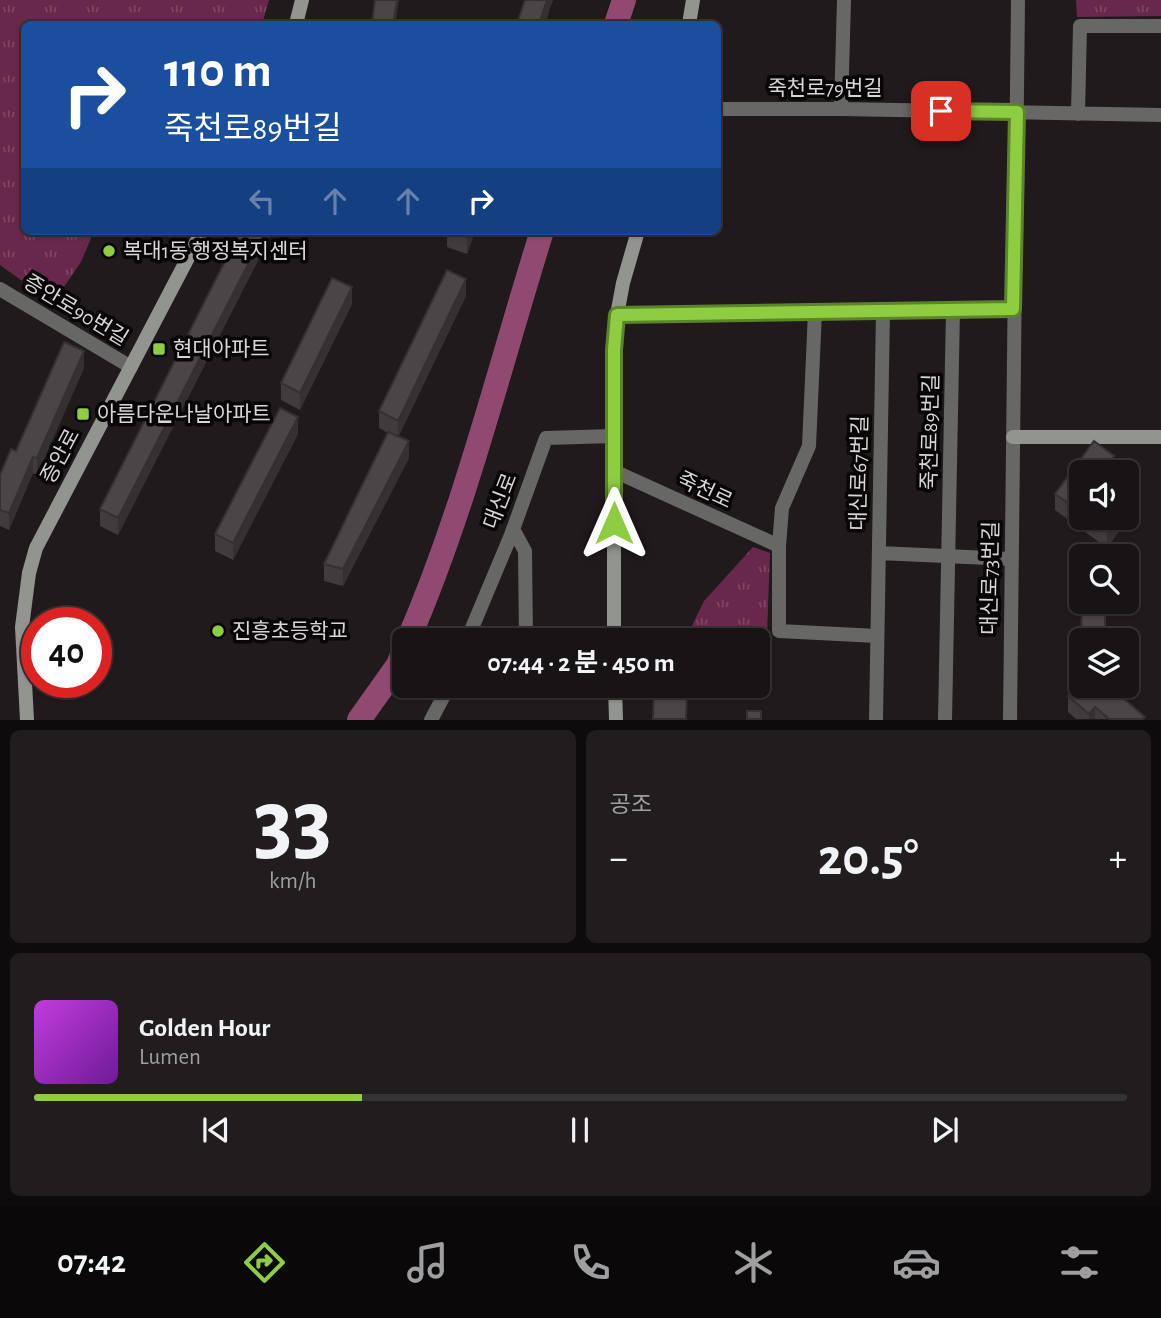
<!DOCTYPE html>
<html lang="ko">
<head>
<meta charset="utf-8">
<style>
  :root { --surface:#181416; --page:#211d1f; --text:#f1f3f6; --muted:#9f9ea1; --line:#363335; --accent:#8ecd42 }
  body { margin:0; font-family:"Alegreya Sans","Noto Sans KR",sans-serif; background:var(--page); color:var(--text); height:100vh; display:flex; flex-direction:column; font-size:26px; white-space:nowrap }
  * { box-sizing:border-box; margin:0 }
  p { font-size:23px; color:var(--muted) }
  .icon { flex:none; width:38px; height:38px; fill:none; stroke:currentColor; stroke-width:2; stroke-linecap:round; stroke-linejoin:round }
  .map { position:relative; height:720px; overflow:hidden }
  .drawer { display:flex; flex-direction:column; gap:10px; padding:10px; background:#0d0b0c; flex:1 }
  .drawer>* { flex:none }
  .hud { position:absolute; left:21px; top:21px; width:700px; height:214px; border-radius:10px; box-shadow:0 2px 5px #0004,0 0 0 2px var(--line); background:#1a4fa0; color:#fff; overflow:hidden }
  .buttons { position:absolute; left:1069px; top:460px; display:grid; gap:14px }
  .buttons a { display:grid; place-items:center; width:70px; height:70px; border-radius:10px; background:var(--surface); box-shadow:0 2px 5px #0004,0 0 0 2px var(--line); font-size:35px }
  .speed { position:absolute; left:21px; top:607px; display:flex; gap:14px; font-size:35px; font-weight:700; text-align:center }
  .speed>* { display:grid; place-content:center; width:91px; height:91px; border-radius:50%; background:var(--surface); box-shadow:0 2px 5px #0004,0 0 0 2px var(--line); line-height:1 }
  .speed .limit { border:10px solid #d22; background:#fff; color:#111 }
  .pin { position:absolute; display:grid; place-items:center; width:60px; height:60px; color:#fff; margin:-30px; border-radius:14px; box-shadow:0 4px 10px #0006 }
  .me { position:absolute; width:77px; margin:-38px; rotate:0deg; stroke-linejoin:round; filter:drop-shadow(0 0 5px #0008) }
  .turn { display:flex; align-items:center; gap:24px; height:147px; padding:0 28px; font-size:32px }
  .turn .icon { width:91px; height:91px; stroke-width:2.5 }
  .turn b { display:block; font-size:49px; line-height:60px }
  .lanes { display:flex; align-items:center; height:66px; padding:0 28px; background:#0003; justify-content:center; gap:35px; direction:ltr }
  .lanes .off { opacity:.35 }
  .big { font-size:52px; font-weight:700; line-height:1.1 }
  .drawer .widget { flex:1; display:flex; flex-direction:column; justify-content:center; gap:10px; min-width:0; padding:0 24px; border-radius:10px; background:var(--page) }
  .drawer .dial { align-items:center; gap:0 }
  .dial b { font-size:91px; line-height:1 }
  .song { display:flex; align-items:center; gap:21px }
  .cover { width:84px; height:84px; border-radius:10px; background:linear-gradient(135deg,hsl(290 70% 55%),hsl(280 70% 35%)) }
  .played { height:7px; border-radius:4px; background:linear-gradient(90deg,var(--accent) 30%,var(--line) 30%) }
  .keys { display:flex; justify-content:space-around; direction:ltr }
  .heat { display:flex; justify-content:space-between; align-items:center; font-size:38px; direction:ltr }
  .drawer .tiles { flex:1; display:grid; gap:10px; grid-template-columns:1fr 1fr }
  .widget:last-child { grid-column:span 2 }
  .trip { position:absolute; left:392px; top:628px; width:378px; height:70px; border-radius:10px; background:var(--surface); box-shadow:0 2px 5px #0004,0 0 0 2px var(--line); font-weight:700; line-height:70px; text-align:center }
  .dock { display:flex; height:112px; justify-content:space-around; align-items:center; background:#0a0809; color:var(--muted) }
  .dock .icon { width:49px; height:49px }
  .dock .active { color:var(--accent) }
  .dock b { font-size:32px; color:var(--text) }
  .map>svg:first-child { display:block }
</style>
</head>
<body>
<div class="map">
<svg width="1161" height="720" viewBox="0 0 1161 720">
  <defs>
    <pattern id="park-tufts" width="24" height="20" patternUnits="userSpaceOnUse" patternTransform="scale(1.75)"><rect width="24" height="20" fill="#68284b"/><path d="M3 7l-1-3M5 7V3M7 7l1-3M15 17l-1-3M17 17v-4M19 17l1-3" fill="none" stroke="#7d4664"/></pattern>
  </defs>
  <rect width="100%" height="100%" fill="#201a1d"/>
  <path fill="url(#park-tufts)" d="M0,0H269L262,24H24V231H94L81,262L53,303L0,265Z
    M1076,0H1161V16L1077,17Z
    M753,547L770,553L767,634H688L704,601Z"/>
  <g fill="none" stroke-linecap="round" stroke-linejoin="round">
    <path stroke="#914a6f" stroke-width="24" d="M616,24L624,0
      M408,640C465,509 499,368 542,231
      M359,720L398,665L404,650"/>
    <path stroke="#676865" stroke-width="14" d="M718,109H841L1161,115
      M841,109L844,0
      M1078,114L1080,26H1161
      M0,289L131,367
      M815,312L809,446L782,508L779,546V631L877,636
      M617,315L1013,309
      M614,471L779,546
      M513,529L525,551L526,640
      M879,553L1011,559
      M467,640L511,535L546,438L614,436
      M431,720L449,686
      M876,720L883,311
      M945,720L953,310
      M1010,720C1012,480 1014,240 1018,0"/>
    <path stroke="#91948f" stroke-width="14" d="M296,24L302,0
      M689,24L693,0
      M1013,437H1161
      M614,640V350L617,315L623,283L638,231
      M615,686L616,720
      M27,720L22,627L29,573L36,548L202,231"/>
  </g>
  <path fill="#413b3e" d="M241,231H273L118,535L100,526V509Z
    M447,231H475L467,254L447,247Z
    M466,296L398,437L409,458L343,586L324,581V564L388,433L379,428V411Z
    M352,304L300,410L281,400V383Z
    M84,368L37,475L33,473L9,530L0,526V475L16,451Z
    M298,434L233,560L215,551V534Z
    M1082,472V518H1122V527L1107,548L1055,510V494Z
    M1082,686L1145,719H1076L1068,712V696Z"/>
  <path fill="#353032" d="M397,0H399L395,24H393Z
    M547,0H553L545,24H539Z
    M265,231H273L118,535V518Z
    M469,231H475L467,254V237Z
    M466,279V296L398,438V421Z
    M352,287V304L300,410V393Z
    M84,351V368L37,475V458Z
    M298,417V434L233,560V543Z
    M409,441V458L343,586V569Z
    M1114,456V472H1102Z
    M33,457V473L9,530V513Z
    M1116,518H1122V527L1107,548V531Z
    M1095,707V719H1089V714Z"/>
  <path fill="#4c4548" stroke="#353032" stroke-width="2" d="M375,0H397L393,24H372Z
    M525,0H547L539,24H517Z
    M241,231H265L118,518L100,509L216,279Z
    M449,231H469L467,237Z
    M447,270L466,279L398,421L379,411Z
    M332,278L352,287L300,393L281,383Z
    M64,342L84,351L37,458L33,457L9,513L0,510V475L11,449L16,451Z
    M280,408L298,417L233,543L215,534Z
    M388,432L409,441L343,569L324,564Z
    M1094,441L1114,456L1102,472H1082V513L1055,494Z
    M1089,518H1116L1107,531Z
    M1082,563V602H1105V640H1082V686H1109L1145,717L1143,719H1109L1095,707L1089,714L1068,696L1081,680Z
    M654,686H687L686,719H653Z
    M747,711H761V719H747Z"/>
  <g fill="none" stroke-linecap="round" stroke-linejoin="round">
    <defs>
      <path id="route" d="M614,523V350L617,315L1013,309L1017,112L941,111"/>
    </defs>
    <use href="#route" stroke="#5c852b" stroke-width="18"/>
    <use href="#route" stroke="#8ecd42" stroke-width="12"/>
  </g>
  <g fill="#8ecd42" stroke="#080607" stroke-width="2.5">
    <circle cx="109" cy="251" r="7"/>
    <rect x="152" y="342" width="14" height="14" rx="3.5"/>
    <rect x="76" y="407" width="14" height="14" rx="3.5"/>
    <circle cx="218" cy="631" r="7"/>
  </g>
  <g text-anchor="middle" stroke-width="7" stroke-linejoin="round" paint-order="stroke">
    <g font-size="21" fill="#dad6d8" stroke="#080607">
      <text x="825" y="95">죽천로79번길</text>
      <text transform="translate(76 310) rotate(31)" y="7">증안로90번길</text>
      <text transform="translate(930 432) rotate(-89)" y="7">죽천로89번길</text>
      <text transform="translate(60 456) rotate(-62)" y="7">증안로</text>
      <text transform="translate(859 473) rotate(-89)" y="7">대신로67번길</text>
      <text transform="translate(705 490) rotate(25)" y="7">죽천로</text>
      <text transform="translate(500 501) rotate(-69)" y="7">대신로</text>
      <text transform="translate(990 578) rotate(-89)" y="7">대신로73번길</text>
    </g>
    <g font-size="21" fill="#dad6d8" stroke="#080607" text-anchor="start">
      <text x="123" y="258">복대1동 행정복지센터</text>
      <text x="173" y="356">현대아파트</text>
      <text x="97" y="421">아름다운나날아파트</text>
      <text x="232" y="638">진흥초등학교</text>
    </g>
  </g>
</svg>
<div class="buttons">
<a><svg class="icon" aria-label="sound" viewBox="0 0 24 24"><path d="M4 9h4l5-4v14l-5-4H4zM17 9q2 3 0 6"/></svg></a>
<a><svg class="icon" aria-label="search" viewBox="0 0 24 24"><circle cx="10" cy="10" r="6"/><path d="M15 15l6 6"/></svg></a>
<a><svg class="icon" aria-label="layers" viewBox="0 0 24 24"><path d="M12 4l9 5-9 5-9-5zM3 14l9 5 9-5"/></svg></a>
</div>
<div class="speed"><div class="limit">40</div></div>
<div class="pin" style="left:941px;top:111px;background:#d93025"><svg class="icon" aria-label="arrive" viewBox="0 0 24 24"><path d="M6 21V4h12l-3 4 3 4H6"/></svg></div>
<svg class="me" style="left:614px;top:523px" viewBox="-20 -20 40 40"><path d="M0-17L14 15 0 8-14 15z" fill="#8ecd42" stroke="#fff" stroke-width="4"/></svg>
<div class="trip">07:44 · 2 분 · 450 m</div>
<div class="hud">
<div class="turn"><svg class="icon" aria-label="right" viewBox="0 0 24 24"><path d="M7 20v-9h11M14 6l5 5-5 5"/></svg><div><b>110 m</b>죽천로89번길</div></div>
<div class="lanes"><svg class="icon off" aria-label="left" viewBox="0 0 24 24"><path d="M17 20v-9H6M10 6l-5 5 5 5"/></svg><svg class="icon off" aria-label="ahead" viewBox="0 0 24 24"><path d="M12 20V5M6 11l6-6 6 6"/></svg><svg class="icon off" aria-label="ahead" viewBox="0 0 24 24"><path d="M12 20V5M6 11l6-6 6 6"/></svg><svg class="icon" aria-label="right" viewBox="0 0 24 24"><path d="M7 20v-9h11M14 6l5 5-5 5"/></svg></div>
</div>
</div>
<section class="drawer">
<div class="tiles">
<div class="widget dial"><b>33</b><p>km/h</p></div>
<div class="widget"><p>공조</p>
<div class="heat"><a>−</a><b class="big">20.5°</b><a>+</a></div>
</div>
<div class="widget">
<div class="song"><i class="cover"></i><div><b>Golden Hour</b><p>Lumen</p></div></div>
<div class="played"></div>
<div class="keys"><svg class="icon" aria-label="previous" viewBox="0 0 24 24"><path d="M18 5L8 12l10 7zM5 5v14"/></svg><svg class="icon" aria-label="pause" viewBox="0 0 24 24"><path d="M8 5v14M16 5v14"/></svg><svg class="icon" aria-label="next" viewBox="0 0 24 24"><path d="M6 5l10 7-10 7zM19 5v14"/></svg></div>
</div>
</div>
</section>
<nav class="dock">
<b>07:42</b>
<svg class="icon active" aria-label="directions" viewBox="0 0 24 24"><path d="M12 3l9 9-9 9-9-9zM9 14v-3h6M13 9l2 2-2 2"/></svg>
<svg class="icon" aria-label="music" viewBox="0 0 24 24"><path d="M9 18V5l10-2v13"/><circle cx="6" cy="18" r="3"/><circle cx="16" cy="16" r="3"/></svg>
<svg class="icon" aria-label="phone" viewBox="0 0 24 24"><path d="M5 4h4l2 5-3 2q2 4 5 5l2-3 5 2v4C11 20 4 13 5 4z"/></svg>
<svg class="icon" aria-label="climate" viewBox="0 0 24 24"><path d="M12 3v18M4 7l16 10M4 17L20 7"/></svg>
<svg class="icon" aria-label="car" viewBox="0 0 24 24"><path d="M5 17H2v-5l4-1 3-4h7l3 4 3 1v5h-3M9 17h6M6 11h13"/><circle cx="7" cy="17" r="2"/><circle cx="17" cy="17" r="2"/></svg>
<svg class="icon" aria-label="filters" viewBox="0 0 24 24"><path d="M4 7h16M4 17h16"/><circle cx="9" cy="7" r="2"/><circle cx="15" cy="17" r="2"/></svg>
</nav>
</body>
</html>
